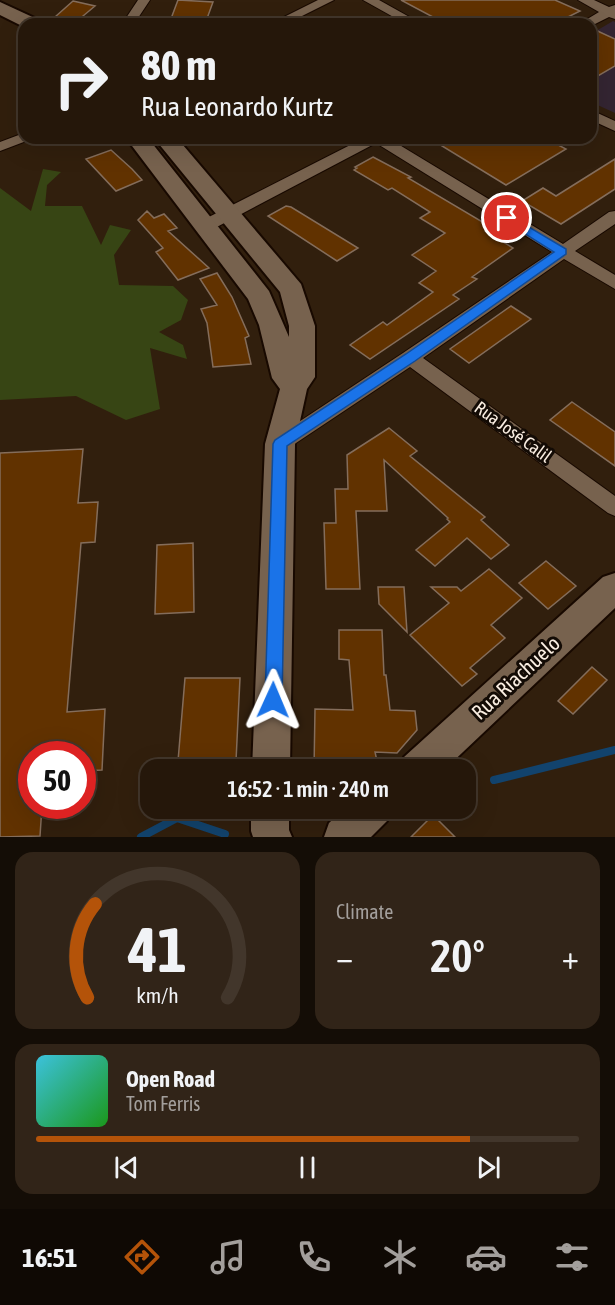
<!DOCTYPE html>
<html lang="en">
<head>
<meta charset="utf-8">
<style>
  :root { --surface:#25170a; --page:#312418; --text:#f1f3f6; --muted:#a39f9c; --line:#42362b; --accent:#b45309 }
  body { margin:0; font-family:"Asap Condensed",sans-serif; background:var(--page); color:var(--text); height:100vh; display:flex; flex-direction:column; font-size:22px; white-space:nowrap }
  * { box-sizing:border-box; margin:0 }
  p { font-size:20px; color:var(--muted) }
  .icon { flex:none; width:33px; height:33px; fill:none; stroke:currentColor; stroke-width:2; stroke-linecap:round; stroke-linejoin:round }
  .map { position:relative; height:837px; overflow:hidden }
  .drawer { display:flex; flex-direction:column; gap:15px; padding:15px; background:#140d06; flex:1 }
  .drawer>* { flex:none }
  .guide { position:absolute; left:18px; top:18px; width:579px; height:126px; border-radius:18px; box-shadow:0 6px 24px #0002,0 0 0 2px var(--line); background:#25170a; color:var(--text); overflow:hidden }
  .speed { position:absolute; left:18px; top:741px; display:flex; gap:12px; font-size:30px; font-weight:700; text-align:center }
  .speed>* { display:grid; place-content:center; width:78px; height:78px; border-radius:50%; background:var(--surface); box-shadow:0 6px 24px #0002,0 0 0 2px var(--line); line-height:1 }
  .speed .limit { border:9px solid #d22; background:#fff; color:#111 }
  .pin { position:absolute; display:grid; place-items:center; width:51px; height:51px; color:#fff; margin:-26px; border:3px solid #fff; border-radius:50%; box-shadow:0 2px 6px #0007 }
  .me { position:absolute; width:66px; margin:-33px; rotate:1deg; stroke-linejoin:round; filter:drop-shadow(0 0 4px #0008) }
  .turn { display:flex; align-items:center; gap:21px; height:126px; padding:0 24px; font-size:27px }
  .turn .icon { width:78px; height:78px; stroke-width:2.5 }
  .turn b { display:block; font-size:42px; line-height:51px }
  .big { font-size:45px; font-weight:600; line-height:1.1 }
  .drawer .card { flex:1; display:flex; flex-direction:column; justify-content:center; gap:9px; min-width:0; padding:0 21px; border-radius:18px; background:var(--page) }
  .drawer .dial { align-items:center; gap:0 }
  .dial svg { height:156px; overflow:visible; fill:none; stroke:var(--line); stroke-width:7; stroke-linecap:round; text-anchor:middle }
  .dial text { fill:var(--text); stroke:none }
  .song { display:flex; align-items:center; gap:18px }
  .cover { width:72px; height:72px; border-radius:9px; background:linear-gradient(135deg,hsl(190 70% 55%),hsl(120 70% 35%)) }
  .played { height:6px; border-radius:3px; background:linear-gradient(90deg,var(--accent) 80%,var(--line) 80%) }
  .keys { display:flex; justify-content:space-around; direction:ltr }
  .heat { display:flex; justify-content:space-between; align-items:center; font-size:33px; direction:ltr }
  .drawer .tiles { flex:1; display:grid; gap:15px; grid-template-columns:1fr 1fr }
  .card:last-child { grid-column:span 2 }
  .trip { position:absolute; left:140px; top:759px; width:336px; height:60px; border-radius:18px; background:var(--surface); box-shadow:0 6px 24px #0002,0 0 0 2px var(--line); font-weight:600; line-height:60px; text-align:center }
  .dock { display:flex; height:96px; justify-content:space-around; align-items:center; background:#0f0904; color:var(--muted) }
  .dock .icon { width:42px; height:42px }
  .dock .current { color:var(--accent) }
  .dock b { font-size:27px; color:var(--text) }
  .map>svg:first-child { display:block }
</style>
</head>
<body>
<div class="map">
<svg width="615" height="837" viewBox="0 0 615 837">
  <rect width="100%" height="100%" fill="#311f0d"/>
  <path fill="#342532" d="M613,21L615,22V113L591,102V34Z"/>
  <path fill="#374514" d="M43,169L61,172L47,185L45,206H82L101,245L110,225L131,230L114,255L119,285L173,286L188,300L181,320L159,332L183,345L187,359L150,348L160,409L126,420L76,396L0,400V188L31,211Z"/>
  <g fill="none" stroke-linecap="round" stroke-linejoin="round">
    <path stroke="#12436d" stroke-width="8" d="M494,780L615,750
      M141,837L177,818L225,834"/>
  </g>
  <path fill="#613200" stroke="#846d5b" stroke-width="1.5" d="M178,0L213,2L205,24H169Z
    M401,0H555L580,11L554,24H446Z
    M73,1L95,6L77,21L55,17Z
    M591,28L615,39V66L591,80Z
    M429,138H545L566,149L506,185Z
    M111,150L132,169L142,180L116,191L86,159Z
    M373,157L411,177L408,178L491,227L485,231L513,248L472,277L477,279L453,295L459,299L370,359L350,345L383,322L387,325L433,292L419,283L436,271L412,255L445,233L420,218L430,212L392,188L388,190L354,170L357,168L355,167Z
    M615,159V189L561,224L522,201L543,188L556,196Z
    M286,206L291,207L358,248L337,261L268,216Z
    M147,211L154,218L164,214L177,228L168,231L209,268L178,280L156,252L163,248L138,220Z
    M217,273L232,297L249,336L245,338L251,364L213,367L207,323L201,309L217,305L200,279Z
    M511,306L531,319L469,363L450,349Z
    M572,402L615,432V466L550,420Z
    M389,428L417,451L410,456L485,517L481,520L509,545L491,559L467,538L435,566L416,550L450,522L447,519L448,518L384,460L387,511H356L360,589H326L324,523H336L335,489H348L347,455Z
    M83,449L78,503L98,502L95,542L81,543L67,712L105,709L102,770L82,771V754H32V806H42L40,836L0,837V453Z
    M193,543L194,612L155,614L157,545Z
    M546,561L576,586L548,609L519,583Z
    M489,569L522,598L491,625L505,638L470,668L477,674L462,686L410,635L449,603L431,587H457L461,591Z
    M378,587H404L407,632L379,604Z
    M339,630H382L384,675H386L390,710L415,711L417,730L397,753L375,752L379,770H314L315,709L353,710L349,660L339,659Z
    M592,667L607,680L573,714L558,701Z
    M185,678H240L236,761H178Z
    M433,815L455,837H411Z"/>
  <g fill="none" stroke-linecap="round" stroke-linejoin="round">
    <defs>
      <path id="street" d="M138,0H150L134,24H122Z
        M318,0H334L286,24H270Z
        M363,0H379L422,24H406Z
        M578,0H594L609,7L615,5V19L609,17L591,26V24H579L599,12Z
        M591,110L615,121V131L591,120Z
        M24,133V138H31L29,140L0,151V142Z
        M364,138H388L563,244L609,212L615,211V224L575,251L615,275V289L564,259L423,358L615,496V516L608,513L410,367L287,449L280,452L273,449L270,444L273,439L403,353L552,252L376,143L213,229L207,230L199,225L201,221Z"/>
      <path id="secondary" d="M0,2L39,20L41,24H24V27L0,15Z
        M126,138H148L269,291L289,337V326L280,292L154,138H177L301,284L315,326V377L307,389L295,444L290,770H252L265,444L280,389L272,378L259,325L248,299Z
        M615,573V608L444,770H399L404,757L603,577Z
        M251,808H289V830L292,837H253L251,831Z
        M345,808H393L387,821L371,837H324L329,823Z"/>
    </defs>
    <use href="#street" stroke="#180900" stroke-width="2"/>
    <use href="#secondary" stroke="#180900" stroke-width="4"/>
    <use href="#street" fill="#77624e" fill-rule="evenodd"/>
    <use href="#secondary" fill="#77624e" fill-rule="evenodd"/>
  </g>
  <path fill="#1a73e8" stroke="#114b97" stroke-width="1.5" d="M507,214L566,249V254L415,361L287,446L282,700L279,705L273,708L267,705L265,700L273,444L275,440L406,354L554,252L503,220V215Z"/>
  <g text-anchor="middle" stroke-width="6" stroke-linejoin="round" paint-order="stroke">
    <g font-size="18" fill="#f9ede1" stroke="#130b05">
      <text transform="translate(513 432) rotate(36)" y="6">Rua José Calil</text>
    </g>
    <g font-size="21" fill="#f9ede1" stroke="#130b05">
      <text transform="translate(516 678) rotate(-43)" y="7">Rua Riachuelo</text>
    </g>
  </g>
</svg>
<div class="speed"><div class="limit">50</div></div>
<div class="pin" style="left:507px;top:218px;background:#d93025"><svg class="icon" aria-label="arrive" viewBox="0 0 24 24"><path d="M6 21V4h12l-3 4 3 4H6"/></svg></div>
<svg class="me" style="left:273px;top:700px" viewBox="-20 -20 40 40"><path d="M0-17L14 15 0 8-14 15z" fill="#1a73e8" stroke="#fff" stroke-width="4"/></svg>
<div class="trip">16:52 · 1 min · 240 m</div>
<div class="guide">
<div class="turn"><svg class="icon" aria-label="right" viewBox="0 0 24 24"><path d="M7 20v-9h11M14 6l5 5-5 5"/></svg><div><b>80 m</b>Rua Leonardo Kurtz</div></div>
</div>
</div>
<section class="drawer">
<div class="tiles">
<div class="card dial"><svg viewBox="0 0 100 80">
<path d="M14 69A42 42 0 1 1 86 69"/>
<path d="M14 69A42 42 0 0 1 18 21" stroke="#b45309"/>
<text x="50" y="56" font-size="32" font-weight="700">41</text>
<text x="50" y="72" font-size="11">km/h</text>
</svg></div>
<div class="card"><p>Climate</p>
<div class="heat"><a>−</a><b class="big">20°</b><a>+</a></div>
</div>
<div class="card">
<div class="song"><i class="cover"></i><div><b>Open Road</b><p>Tom Ferris</p></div></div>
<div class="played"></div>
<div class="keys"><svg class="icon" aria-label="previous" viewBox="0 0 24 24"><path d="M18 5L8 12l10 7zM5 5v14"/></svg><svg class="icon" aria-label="pause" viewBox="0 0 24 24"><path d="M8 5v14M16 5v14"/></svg><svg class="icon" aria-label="next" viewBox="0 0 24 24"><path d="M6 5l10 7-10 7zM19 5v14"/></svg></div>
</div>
</div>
</section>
<nav class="dock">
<b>16:51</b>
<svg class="icon current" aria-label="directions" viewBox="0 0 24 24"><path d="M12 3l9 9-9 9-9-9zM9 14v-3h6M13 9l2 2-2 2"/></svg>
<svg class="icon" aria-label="music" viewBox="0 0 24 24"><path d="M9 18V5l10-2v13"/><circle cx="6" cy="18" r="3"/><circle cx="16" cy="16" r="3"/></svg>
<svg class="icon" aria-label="phone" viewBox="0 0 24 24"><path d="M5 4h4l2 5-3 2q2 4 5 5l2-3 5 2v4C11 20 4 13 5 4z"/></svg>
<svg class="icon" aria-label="climate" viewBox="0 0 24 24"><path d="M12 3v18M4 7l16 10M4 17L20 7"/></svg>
<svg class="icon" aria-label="car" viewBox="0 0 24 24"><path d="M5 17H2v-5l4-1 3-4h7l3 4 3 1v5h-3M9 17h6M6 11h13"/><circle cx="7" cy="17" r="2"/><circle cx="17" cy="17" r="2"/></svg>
<svg class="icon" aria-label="filters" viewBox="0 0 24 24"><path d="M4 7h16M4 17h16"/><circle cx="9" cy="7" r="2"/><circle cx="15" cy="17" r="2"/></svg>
</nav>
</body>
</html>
